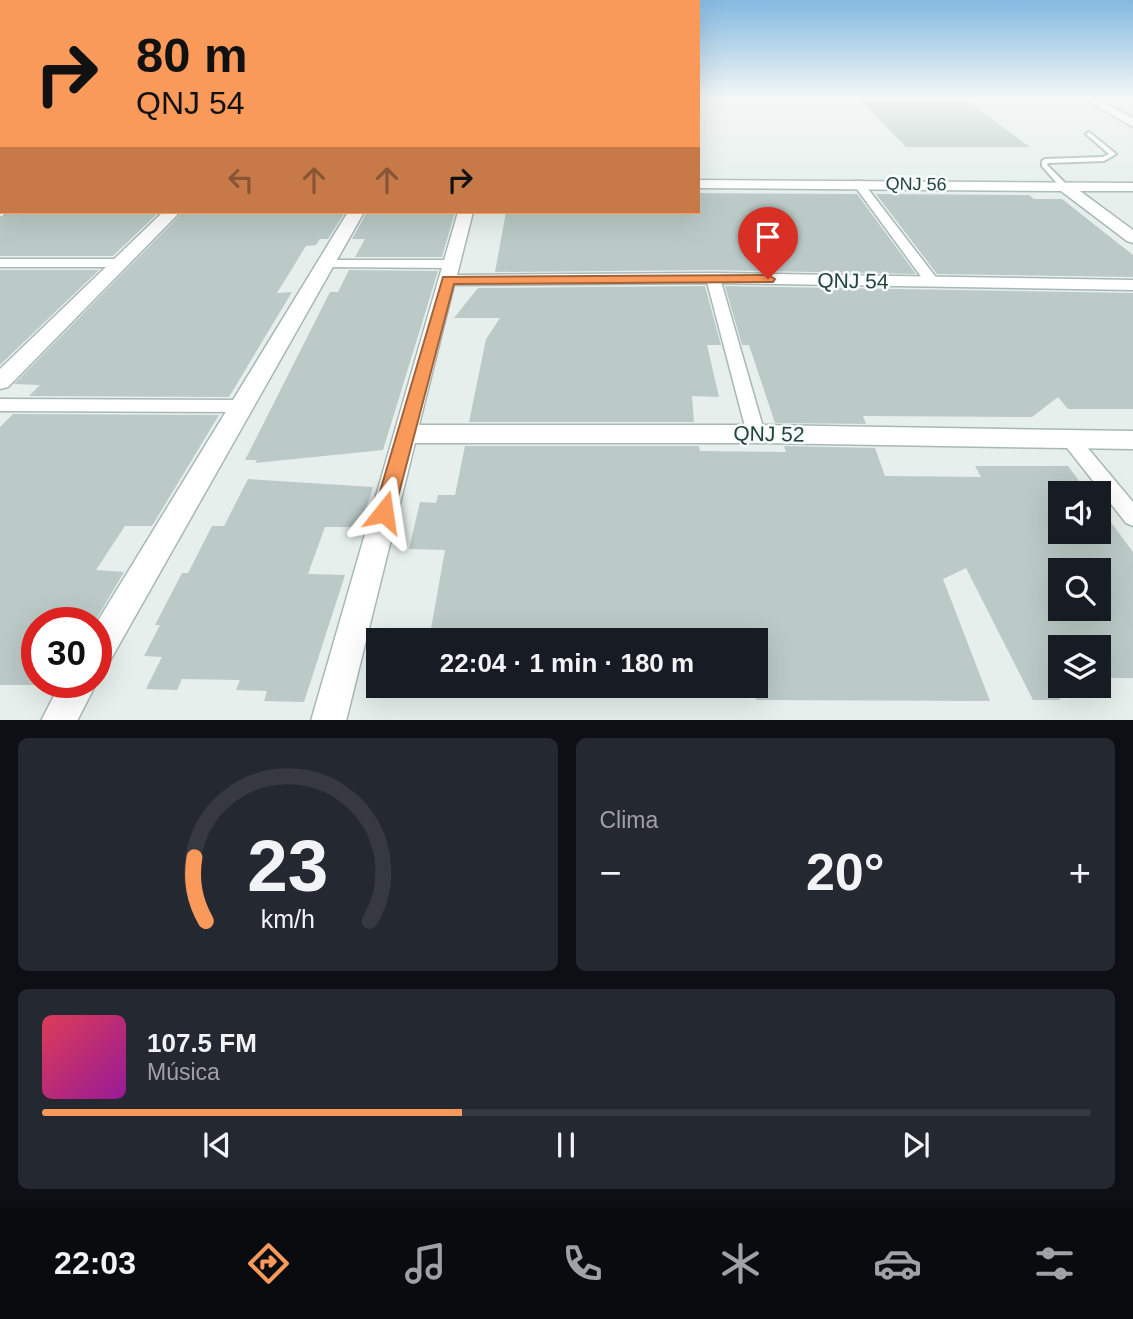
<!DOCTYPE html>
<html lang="pt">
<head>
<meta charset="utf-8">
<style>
  :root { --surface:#171b24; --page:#242831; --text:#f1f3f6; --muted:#9ea1a6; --line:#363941; --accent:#f9995a }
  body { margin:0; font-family:Arial,sans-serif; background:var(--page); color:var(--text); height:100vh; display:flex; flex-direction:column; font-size:26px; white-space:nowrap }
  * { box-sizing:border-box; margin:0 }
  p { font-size:23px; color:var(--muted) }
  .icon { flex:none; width:38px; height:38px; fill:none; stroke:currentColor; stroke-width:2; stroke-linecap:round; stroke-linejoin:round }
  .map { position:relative; height:720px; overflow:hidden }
  .side { display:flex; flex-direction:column; gap:18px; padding:18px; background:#0d0f14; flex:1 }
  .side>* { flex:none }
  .hud { position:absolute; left:0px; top:0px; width:700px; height:214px; box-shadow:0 7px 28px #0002; background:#f9995a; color:#111; overflow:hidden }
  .tools { position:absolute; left:1048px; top:481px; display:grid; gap:14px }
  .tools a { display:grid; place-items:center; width:63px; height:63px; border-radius:0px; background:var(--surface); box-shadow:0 7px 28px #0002; font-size:35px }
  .speed { position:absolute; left:21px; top:607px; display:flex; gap:14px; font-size:35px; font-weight:700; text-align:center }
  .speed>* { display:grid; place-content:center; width:91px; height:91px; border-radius:50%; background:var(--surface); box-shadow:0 7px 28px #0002; line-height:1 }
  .speed .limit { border:10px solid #d22; background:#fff; color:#111 }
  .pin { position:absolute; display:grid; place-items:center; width:60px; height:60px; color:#fff; margin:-72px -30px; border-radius:50% 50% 50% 0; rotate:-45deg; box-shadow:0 0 7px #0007 }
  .pin .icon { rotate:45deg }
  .me { position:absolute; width:77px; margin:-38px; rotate:15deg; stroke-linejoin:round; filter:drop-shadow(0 0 5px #0008) }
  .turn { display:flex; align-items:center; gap:24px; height:147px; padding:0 21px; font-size:32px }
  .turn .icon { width:91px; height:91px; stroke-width:2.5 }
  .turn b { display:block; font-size:49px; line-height:60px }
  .lanes { display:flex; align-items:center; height:66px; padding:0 21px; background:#0003; justify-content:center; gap:35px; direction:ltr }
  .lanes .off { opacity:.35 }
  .big { font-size:52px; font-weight:800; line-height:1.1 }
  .side .tile { flex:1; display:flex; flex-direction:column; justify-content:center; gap:10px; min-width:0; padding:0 24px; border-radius:10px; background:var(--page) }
  .side .dial { align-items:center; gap:0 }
  .dial svg { height:182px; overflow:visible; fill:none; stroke:var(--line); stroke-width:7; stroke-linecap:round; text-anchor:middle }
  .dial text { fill:var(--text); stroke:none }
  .song { display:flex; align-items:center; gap:21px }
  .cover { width:84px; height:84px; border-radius:10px; background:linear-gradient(135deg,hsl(350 70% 55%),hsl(300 70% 35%)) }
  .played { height:7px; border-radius:4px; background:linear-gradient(90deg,var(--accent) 40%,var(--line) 40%) }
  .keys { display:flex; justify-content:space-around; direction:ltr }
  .heat { display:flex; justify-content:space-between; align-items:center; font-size:38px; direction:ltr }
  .side .tiles { flex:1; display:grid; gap:18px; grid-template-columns:1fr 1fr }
  .tile:last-child { grid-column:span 2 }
  .trip { position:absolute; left:366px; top:628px; width:402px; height:70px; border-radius:0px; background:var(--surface); box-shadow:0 7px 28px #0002; font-weight:800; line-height:70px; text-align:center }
  .dock { display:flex; height:112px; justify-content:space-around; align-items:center; background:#090b0e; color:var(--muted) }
  .dock .icon { width:49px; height:49px }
  .dock .on { color:var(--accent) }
  .dock b { font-size:32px; color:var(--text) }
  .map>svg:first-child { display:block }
</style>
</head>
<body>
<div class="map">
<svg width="1133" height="721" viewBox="0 0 1133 721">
  <rect width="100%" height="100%" fill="#e6efec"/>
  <path fill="#bbcac6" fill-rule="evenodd" d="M858,98H963L1030,147H906Z
    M698,193L857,194L916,274L713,270L495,272L506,212H698Z
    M876,194L1029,195L1034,199H1062L1133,255V277L937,274Z
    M10,212H159L113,256H0V219Z
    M183,212H345L328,239H320L316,245L306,246L277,293L292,292L229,397L29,396L40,385L14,384Z
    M367,212H455L442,257H355L365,239H352Z
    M0,270H99L0,365Z
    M349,270L438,271L383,450L255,463L257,460H245L330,292H338Z
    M705,286L721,345H707L719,397L692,396L694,422H469L486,339L500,318H454L478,288Z
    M725,286L1133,293V409H1068L1058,397L1032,417L863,416L866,424L775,423L749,345H742Z
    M13,414L219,415L152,526H125L96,570L124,572L94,623H37V685H0V427Z
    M465,446H699L700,451L786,452L784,446L875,448L885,476L981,477L975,466H1068L1089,494H1060V532H1099V506L1133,552V678H1099V648H1060V700H1033L966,568L943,579L990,701L756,700V640H429L445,550L409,549L420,502L436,503L438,495H455ZM1060,570H1099V609H1060Z
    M248,479L373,487L360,527H325L308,574L345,575L304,702L264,701L267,691L236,690L240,680L182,679L177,690L146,689L162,657L144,656L160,625H155L182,573H188L212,526H224Z"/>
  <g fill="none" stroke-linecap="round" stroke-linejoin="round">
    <defs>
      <path id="service" d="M1089,132L1116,154L1104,161L1048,163L1047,165L1069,187L1062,189L1042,166V161L1045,159L1103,157L1109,154L1087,135L1086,134Z
        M0,156H2V160H0Z"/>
      <path id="pedestrian" d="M854,181H862L938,280L940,283L938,286H928L854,185Z
        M0,259H119L125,263L119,267H0Z
        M327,260H452L458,264L452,268L322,267L321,264Z
        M713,274L720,278L765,434L762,439H750L747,434L706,278Z
        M0,399L242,400L248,402L251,406L248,410L242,412L0,411Z
        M1070,432L1076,434L1133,502V526L1126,523L1064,444L1061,439L1064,434Z"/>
      <path id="minor" d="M698,180L1133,183V191H1080L1133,230V243L1127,241L1061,191L698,188Z
        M2,205V212H8L0,217Z
        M163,212H180L8,387L0,389V369Z
        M348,212H364L107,666L96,671V624Z
        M458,212H473L457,275L713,273L1133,280V290L713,283L454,285L419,425H756L1133,431V449L756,443H415L346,721H311Z
        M96,681L97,682L77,721H41L61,682Z"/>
      <path id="secondary" d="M1083,98H1096L1133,118V127Z
        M0,109H2L0,116Z"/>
    </defs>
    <use href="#service" stroke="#a8b8b5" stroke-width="4"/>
    <use href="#pedestrian" stroke="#a8b8b5" stroke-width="3"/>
    <use href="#minor" stroke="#a8b8b5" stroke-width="3"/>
    <use href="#secondary" stroke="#a3bcb7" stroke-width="3"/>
    <use href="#service" fill="#fff" fill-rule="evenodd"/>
    <use href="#pedestrian" fill="#fff" fill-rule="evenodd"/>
    <use href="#minor" fill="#fff" fill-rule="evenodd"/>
    <use href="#secondary" fill="#fff" fill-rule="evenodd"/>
  </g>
  <linearGradient id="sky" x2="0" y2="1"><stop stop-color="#83b9e1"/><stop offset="0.49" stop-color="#f4f8f6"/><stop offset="1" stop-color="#f4f8f6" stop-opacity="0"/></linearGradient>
  <rect width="1133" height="199" fill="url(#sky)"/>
  <path fill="#f9995a" stroke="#a2633a" stroke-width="2" d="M768,275L775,279L773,282L454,284L394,512L391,518L384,521L377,518L374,512L443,277Z"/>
  <g text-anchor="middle" stroke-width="5" stroke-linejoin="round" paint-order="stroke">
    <g font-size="18" fill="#23433f" stroke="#f7fbfa">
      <text transform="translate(916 184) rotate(1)" y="6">QNJ 56</text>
    </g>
    <g font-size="21" fill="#23433f" stroke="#f7fbfa">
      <text transform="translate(853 281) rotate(1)" y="7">QNJ 54</text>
      <text transform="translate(769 434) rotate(1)" y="7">QNJ 52</text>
    </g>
  </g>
</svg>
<div class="tools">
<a><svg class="icon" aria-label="sound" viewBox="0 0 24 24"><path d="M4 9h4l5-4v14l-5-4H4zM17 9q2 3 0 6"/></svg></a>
<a><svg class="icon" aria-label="search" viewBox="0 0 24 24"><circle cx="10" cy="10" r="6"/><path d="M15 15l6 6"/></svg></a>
<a><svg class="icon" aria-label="layers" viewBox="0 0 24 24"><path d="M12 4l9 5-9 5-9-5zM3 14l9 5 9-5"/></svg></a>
</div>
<div class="speed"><div class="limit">30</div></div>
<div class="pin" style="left:768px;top:279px;background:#d93025"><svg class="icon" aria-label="arrive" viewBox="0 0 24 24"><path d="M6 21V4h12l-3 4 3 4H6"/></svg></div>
<svg class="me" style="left:384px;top:512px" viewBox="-20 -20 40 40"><path d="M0-17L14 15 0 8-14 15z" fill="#f9995a" stroke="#fff" stroke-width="4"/></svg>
<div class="trip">22:04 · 1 min · 180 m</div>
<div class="hud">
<div class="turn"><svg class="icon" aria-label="right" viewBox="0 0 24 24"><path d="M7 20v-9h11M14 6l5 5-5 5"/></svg><div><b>80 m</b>QNJ 54</div></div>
<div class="lanes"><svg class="icon off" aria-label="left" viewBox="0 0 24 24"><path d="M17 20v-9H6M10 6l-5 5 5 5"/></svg><svg class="icon off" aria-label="ahead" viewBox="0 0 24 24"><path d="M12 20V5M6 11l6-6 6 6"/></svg><svg class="icon off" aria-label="ahead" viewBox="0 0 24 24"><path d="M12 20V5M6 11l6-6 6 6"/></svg><svg class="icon" aria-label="right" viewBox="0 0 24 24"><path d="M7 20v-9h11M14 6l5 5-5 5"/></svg></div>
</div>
</div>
<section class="side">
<div class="tiles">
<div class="tile dial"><svg viewBox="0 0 100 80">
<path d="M14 69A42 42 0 1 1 86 69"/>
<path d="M14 69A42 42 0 0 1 9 41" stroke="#f9995a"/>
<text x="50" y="56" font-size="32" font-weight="700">23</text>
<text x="50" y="72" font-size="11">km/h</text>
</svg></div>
<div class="tile"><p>Clima</p>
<div class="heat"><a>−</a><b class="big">20°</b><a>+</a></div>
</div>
<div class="tile">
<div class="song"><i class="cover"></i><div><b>107.5 FM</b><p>Música</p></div></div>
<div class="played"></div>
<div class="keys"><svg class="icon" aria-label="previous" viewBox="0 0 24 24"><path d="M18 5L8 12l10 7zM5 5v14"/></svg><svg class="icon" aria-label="pause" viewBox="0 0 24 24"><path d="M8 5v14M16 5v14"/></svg><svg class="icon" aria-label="next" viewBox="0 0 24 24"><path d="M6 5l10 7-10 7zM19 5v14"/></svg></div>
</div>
</div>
</section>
<nav class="dock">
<b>22:03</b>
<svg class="icon on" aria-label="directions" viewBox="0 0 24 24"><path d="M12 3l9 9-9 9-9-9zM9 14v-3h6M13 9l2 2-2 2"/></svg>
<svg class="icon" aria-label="music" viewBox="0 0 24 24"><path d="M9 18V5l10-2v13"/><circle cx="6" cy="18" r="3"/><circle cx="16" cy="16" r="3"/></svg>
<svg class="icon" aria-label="phone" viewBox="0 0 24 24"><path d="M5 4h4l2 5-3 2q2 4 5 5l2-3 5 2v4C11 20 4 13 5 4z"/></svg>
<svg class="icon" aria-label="climate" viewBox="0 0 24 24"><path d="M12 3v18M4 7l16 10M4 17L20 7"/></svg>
<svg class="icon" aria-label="car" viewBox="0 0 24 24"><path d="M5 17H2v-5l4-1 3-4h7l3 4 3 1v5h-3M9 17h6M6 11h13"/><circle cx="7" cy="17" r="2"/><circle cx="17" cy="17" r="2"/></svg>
<svg class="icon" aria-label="filters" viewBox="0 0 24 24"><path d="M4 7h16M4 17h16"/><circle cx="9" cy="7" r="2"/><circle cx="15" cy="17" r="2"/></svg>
</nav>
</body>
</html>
